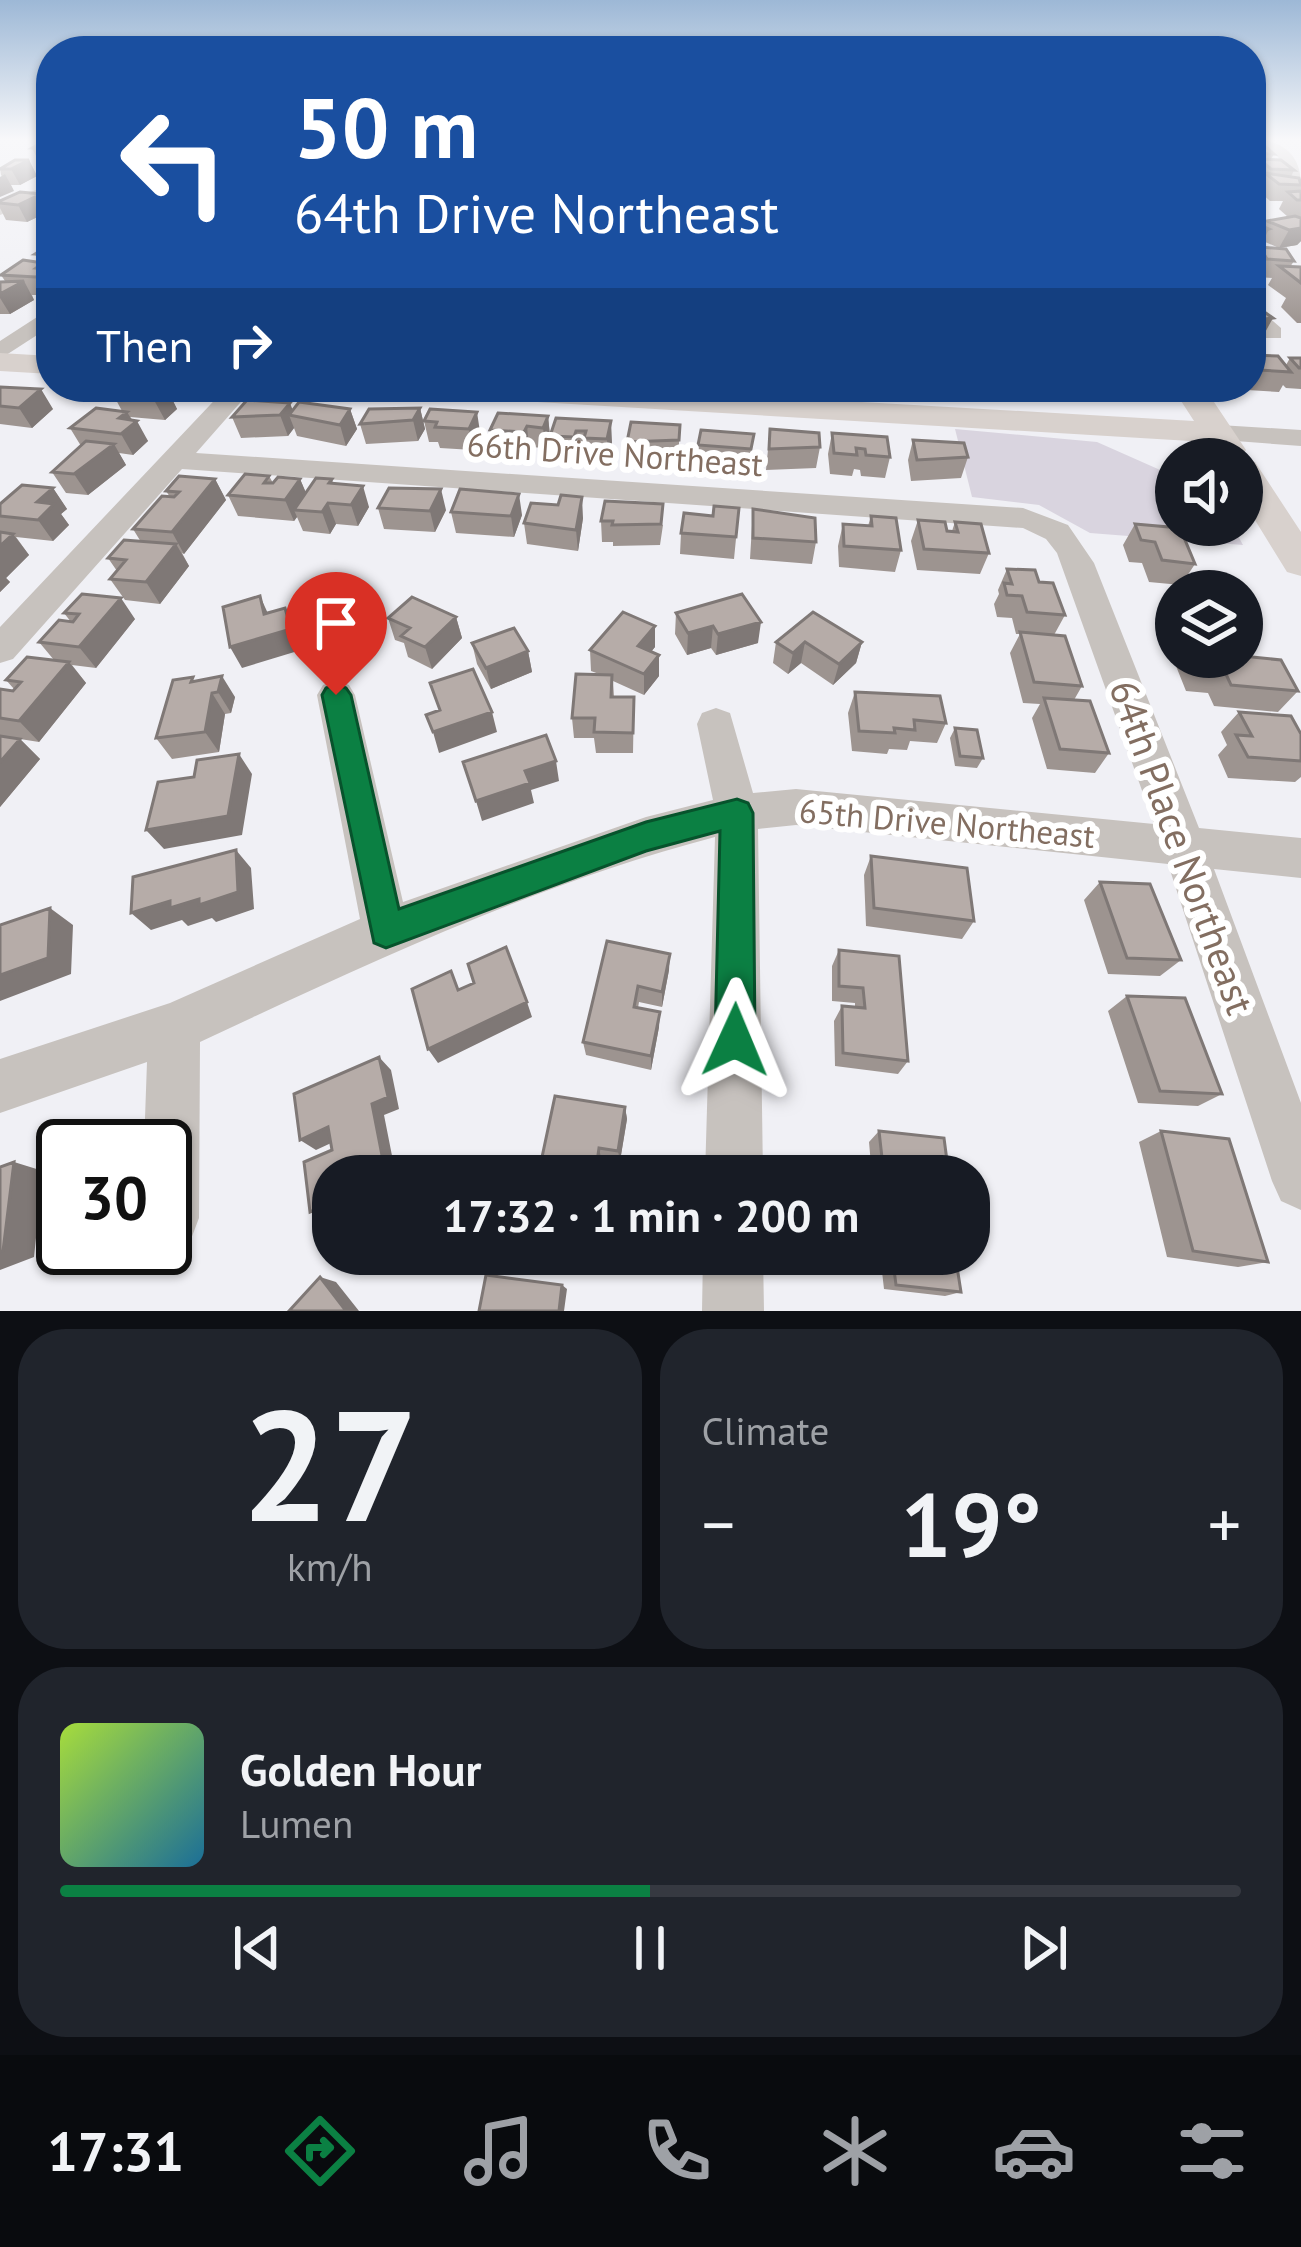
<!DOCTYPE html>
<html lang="en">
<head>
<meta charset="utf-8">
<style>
  :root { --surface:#171b24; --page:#20242c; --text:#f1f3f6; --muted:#9ea1a6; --line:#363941; --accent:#0b8043 }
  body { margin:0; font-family:"PT Sans",sans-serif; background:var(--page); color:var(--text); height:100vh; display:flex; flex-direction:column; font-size:45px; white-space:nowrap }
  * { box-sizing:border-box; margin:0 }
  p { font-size:39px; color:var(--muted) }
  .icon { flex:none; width:66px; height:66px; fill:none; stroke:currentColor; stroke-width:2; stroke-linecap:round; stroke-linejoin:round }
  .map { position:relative; height:1311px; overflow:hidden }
  .side { display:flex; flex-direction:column; gap:18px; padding:18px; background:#0d0f14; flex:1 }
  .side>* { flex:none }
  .banner { position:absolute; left:36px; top:36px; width:1230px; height:366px; border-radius:48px; box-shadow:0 3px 9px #0004; background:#1a4fa0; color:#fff; overflow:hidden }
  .fabs { position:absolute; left:1155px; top:438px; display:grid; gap:24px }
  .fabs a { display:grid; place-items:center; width:108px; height:108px; border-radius:50%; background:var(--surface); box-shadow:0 3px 9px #0004; font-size:60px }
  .speed { position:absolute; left:36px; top:1119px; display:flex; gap:24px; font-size:60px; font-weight:700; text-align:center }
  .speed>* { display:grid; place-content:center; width:156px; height:156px; border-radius:50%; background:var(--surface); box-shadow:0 3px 9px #0004; line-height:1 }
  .speed .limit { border:6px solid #111; border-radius:18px; background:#fff; color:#111 }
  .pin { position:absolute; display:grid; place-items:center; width:102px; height:102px; color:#fff; margin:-123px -51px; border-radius:50% 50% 50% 0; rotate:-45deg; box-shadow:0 0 12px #0007 }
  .pin .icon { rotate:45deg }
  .me { position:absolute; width:132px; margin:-66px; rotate:1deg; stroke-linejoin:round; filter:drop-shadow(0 0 9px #0008) }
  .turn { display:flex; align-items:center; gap:42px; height:252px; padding:0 60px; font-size:54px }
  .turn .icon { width:156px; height:156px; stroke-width:2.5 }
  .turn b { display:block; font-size:84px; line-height:102px }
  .then { display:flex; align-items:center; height:114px; padding:0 60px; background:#0003; gap:24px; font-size:45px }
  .big { font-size:90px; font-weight:700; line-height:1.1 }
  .side .tile { flex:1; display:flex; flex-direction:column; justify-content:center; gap:18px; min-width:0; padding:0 42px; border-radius:48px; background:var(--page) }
  .side .dial { align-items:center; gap:0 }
  .dial b { font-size:156px; line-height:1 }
  .song { display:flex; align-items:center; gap:36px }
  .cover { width:144px; height:144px; border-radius:18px; background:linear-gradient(135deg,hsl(80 70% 55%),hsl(200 70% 35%)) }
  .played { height:12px; border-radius:6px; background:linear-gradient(90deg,var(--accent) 50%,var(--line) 50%) }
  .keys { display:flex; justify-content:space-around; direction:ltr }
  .heat { display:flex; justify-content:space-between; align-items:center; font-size:66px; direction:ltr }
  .side .tiles { flex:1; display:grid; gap:18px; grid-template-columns:1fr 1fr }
  .tile:last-child { grid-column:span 2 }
  .trip { position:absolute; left:312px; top:1155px; width:678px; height:120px; border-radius:48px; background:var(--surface); box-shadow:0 3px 9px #0004; font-weight:700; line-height:120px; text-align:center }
  .dock { display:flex; height:192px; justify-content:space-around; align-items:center; background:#090b0e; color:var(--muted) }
  .dock .icon { width:84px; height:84px }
  .dock .current { color:var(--accent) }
  .dock b { font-size:54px; color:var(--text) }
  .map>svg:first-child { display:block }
</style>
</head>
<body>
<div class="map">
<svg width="1301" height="1311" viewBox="0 0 1301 1311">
  <rect width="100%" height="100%" fill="#f0f0f5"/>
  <path fill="#d9d4df" d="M955,429L1097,442L1176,477V525H1232L1243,545L1090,533L1039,505L972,497Z"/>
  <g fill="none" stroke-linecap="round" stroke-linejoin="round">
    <path fill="#c7c2be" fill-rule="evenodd" d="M1255,140C1284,140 1301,156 1301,185L1295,184L1278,157Z
      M51,184V195L0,215V204Z
      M1251,302L1281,328V338H1265L1251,322Z
      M51,308V326L0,359V341Z
      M227,387H254L196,453L1023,508L1068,525L1094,563L1199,828L1301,838V878L1214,869L1301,1103V1210L1281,1201L1272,1181L1168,864L796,825L758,829L763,1176H705L715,837C536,884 367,964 200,1042L199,1218L191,1239L165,1245V1146H144L147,1062L0,1113V1059L170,1003L360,919L317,695L323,685L336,680L349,685L355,695L403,902L646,817L713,800L697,724L702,713L716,708L730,713L753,793L796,789L1154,824L1057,553L1046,539L1023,528L182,469L13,659L0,663V627Z
      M775,387H801L797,414H779Z
      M1015,387H1041L1042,391L1029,399L1020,396Z
      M1219,425L1301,430V446L1209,439L1206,433Z
      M703,1254H763L764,1311H702Z"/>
    <path fill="#d8d1cd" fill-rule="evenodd" d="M0,353L51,356V374L0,371Z
      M421,387H600L1194,421L1172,387H1204L1246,450L1241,457L1223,459L1207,442L437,396Z
      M1242,459L1255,462L1301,532V576L1287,572L1242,499Z"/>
  </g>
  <path fill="#9d9490" d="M1251,140L1265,142L1263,145L1274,154L1271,159L1294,170L1291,177L1301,180V241L1297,245L1279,248L1263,241L1264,226L1267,221L1288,217L1279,209L1283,201H1270L1257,189L1260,183L1251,175L1254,169H1251Z
    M51,141V164H40L32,148Z
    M29,160L37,176L20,185H11L14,191L1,175L0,168Z
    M0,201L50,211L27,222L6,220L0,208Z
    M51,244V273H49L46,295H32L34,300L10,314H0V281H5L1,275L39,262L35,254Z
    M1260,247L1294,261L1290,267H1301V323H1297L1281,307L1286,298L1268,285L1272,278L1257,277L1251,267Z
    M1251,355L1286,365L1290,358H1301V389L1286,388L1283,385L1279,392L1247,390L1244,387H1251Z
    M0,387L53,409L32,428L0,424Z
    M830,387H860L859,394L831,392Z
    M114,396H175L172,399L177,409L165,420L130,417L148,441L133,455L119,453L126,465L88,495L66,493L52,472L81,446L70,428L122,411Z
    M420,408L425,429L418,441L366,444L360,424Z
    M350,409L357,429L346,446L297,436L294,428L288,436L241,438L232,417L293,410Z
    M430,409L480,432L473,450L440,448L438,442H429L424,421Z
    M548,416L550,435L556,418L612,442L608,460L585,459V452L578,451L576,458L552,457L550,438L546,448L529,447L527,453L493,451L490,430Z
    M680,425L678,461L627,463V442Z
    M770,429L820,447L816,468L766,470Z
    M832,433L890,457L885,478L861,476L860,470L854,469L852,476L830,474L828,454Z
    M754,434L749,470L696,466L698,445Z
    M913,440L968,457L961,478L911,481L908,460Z
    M269,476L273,483L300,479L306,493L332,479L333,483L369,507L358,526L336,524L330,534L303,531L297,517L294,521L238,516L228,495Z
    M215,479L226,500L184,554L182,553L189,566L160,604L125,600L110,579L117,571L108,558L141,542L133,529L170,497L166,491Z
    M53,488L67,509L61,514L69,525L53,541L16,537L29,555L6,578L10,582L0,592V504Z
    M605,501L663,525L660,545L613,546V542H602L601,521Z
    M558,505L583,518L578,551L527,544L524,523Z
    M378,508L446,510L435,532L384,529Z
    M739,508L734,559L680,554L681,533L713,516Z
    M753,509L816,542L812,564L750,559Z
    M451,512L522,515L514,537L456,533Z
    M871,516L901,550L895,572L839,567L838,546L843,524L868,526Z
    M918,520L952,531L955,522L989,553L980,574L917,570L911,541Z
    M1135,524L1195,564L1181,585L1149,582L1142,563L1129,562L1123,545Z
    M1007,569L1039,582L1065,615L1054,635L1082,686L1074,700L1109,753L1095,773L1047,769L1032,718L1040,704L1023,703L1010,653L1020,634H1016L1012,618L997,617L994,604L999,594L998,590Z
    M1172,596H1176V641L1168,640L1157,617Z
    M372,598L379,619L372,642L332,641L323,620Z
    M64,613L135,619L96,668L72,665L86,683L39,742L20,739L40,759L0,807V689L13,691L14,689L6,680L54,660L39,642L71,622Z
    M676,613L758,643L716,655L711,648L687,655L675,634Z
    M456,617L462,638L432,669L408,657L404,643L395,640L388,618Z
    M655,626V647L651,652L659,676L644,695L613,681L614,697H634L633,753H596L594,738H574L572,718L599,674L591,671L590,650Z
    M776,642H862L856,663L833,685L801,663L788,674L773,663Z
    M472,643L528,651L532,672L491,689L477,664Z
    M1183,657H1242L1298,691L1278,712L1214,706L1208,693L1186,691L1176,666Z
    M195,681L235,697L231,713L225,714L219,752L172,759L156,738Z
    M855,692L946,723L937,743L910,741L907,750L889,749L887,754L852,751L848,713Z
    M1239,712L1301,734V777L1295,782L1228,778L1218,755L1227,745L1221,732Z
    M955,728L983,758L977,768L955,766L950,738Z
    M871,856L974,921L962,939L866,926L864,875Z
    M1100,882L1181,960L1160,976L1108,974L1084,900Z
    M607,941L669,970L662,1007L639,1002L638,1008L659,1027L651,1070L586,1055L583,1042Z
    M839,950L908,1061L898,1074L835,1066L834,1021L842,1006L855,1007V1003L832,1001V966Z
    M1127,996L1222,1094L1198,1106L1138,1103L1108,1011Z
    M625,1107L627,1119L620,1161L601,1158L599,1176H538Z
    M879,1131L949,1176H872L869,1142Z
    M1161,1131L1268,1262L1238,1267L1167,1257L1139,1142Z
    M880,1254H955L961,1292L945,1296L884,1289Z"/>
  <path fill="#7f7876" d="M29,160L37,176L20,185L11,169Z
    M5,174L14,191L0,197V177Z
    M41,194L50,211L27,222L18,205Z
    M1301,227V241L1297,245L1279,248L1289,230Z
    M1269,229L1260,247L1251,249V234Z
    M43,263L51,276V292L46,295L36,277V268Z
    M24,281L34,300L10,314L0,298V294Z
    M1273,318L1262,338L1251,339V321Z
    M170,387L175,396L172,399L177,409L165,420L154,400L152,388Z
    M41,389L53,409L32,428L19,408Z
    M290,403L295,416L289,415L294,428L288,436L280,415Z
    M420,408L425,429L418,441L413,420Z
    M350,409L357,429L346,446L340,425Z
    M127,412L134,423L137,421L148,441L133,455L121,434L119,418Z
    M477,412L480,432L473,450L469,429Z
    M548,416L550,437L546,448L543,428Z
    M611,421L612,442L608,460L607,439Z
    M527,426L529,447L527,453L524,432Z
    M576,431L578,451L576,458L574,437Z
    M114,444L126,465L88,495L74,474Z
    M215,479L226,500L184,554L172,532Z
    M300,479L309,500L294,510L297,517L294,521L285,500Z
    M363,486L369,507L358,526L351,505Z
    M53,488L67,509L61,514L69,525L53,541L38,520L37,502Z
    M441,489L446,510L435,532L430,511Z
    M519,494L522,515L514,537L511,516Z
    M582,497L583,518L578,551L576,530Z
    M328,503L336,524L330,534L322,512Z
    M13,534L29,555L6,578L10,582L0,592V546Z
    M176,544L189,566L160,604L146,582Z
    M260,596L270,618L285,608L295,629L301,650L242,668L230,647L264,614Z
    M121,598L135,619L96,668L79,647Z
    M372,598L379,619L372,642L364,620Z
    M456,617L462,638L432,669L425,647Z
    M761,622L758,643L716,655L718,634Z
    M655,626V647L638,667V646Z
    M713,626L711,648L687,655L688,633Z
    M805,642L801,663L788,674L793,653Z
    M862,642L856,663L833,685L839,664Z
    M528,651L532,672L491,689L486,668Z
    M659,655V676L644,695V674Z
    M69,662L86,683L39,742L19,721Z
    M222,676L235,697L231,713L218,692Z
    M212,693L225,714L219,752L205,732Z
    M492,712L497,732L439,753L433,732Z
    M20,739L40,759L0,807V762Z
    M239,754L252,774L242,835L164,849L146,830Z
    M556,761L559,781L531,790L534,803L482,821L476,801L525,771Z
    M236,850L251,868L254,909L216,922L212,918L188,926L182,920L151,930L131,913Z
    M50,908L73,925L71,974L0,1001V975Z
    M670,954L669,970L662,1007V992Z
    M527,1002L532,1017L438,1063L428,1049Z
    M660,1012L659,1027L651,1070V1056Z
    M379,1057L391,1070L399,1109L384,1115L396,1176H386L372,1104Z
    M625,1107L627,1119L620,1161L618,1151Z
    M328,1127L342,1138L316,1150L300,1140Z
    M599,1148L601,1158L599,1176H595Z
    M14,1162L43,1171L34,1257L0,1270V1252Z
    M333,1202V1217L326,1220L310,1212Z
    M320,1277L336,1282L359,1311H346Z
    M562,1285L567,1289L564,1311H559Z"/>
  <path fill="#b6aca8" stroke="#7f7876" stroke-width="3" d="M45,141H51V146L47,149L32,148Z
    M1264,145L1274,154L1251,153V146Z
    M1259,159L1281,160L1294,170L1271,169Z
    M15,160H29L11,169H0Z
    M1265,173L1299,178L1301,185L1279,184Z
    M1301,191V200H1297L1288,192Z
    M20,192L41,194L18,205L0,203V201Z
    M1295,216L1301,218V228L1289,230L1267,221Z
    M1251,221L1269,229L1251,234Z
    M51,244V255L35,254Z
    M1260,247L1286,249L1294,261L1267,259Z
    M23,260L43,263L36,268L47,269L36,277L1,275Z
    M1279,266L1301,267V283Z
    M24,281L0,294V282Z
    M1251,304H1253L1273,318L1251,321Z
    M1251,355L1278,356L1291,372L1259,370L1251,360Z
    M1290,358H1301V368H1299Z
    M0,387L41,389L19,408L0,406Z
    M124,387H153L167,389L154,400L114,396Z
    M247,400L290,403L280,415L232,417Z
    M299,402L350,409L340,425L289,415Z
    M96,408L127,412L119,418L137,421L121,434L70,428Z
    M420,408L413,420L360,424L369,409Z
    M430,409L477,412L469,429L435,427L437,422L424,421Z
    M498,413L548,416L543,428L527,426L524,432L490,430Z
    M556,418L611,421L607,439L584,438L586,431H576L574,437L550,436Z
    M631,422L680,425L679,440L627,442Z
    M770,429L819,433L820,447L769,449Z
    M701,430L754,434L751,449L698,445Z
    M832,433L887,437L890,457L866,455L865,449L856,448L857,455L834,453Z
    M913,440L964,443L968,457L917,460Z
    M86,441L114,444L74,474L52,472Z
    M245,474L269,476L264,483H273L278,477L300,479L285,500L228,495Z
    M179,476L215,479L172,532L133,529L162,496L174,497L179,492L166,491Z
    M316,478L332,479L329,483L363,486L351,505L328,503L322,512L294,510Z
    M22,485L53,488L37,502L54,504L38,520L0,516V504Z
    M389,488L441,489L430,511L378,508Z
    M460,489L519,494L511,516L451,512Z
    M561,495L582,497L576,530L524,523L531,503L558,505Z
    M605,501L663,504L661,524L612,525L613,521H601Z
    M714,506L739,508L736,537L681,533L684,513L713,516Z
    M753,509L815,518L816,542L753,538Z
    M871,516L896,518L901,550L844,546L843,524L872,526Z
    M918,520L945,522L947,531L958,532L955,522L981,524L989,553L924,549Z
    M1135,524L1180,528L1195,564L1162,560L1155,542L1141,540Z
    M0,532L13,534L0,546Z
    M124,540L176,544L146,582L110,579L126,560L108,558Z
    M1007,569L1035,570L1039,582L1053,583L1065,615L1027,612L1022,596L1007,595L1004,583L1012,584Z
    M1186,586L1223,589L1224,591H1188Z
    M82,594L121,598L79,647L39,642L59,620L73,622L79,614L64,613Z
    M742,594L761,622L718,634L713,626L688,633L676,613Z
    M260,596L264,614L285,608L291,629L230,647L223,607Z
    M333,597L372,598L364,620H323Z
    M412,597L456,617L425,647L401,636L410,628L388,618Z
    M623,612L655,626L638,646L659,655L644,674L590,650Z
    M813,612L862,642L839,664L805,642L793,653L776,642Z
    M514,628L528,651L486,668L472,643Z
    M1020,632L1065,636L1082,686L1034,682Z
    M1242,656L1281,660L1298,691L1231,685L1225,672L1203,670L1197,657Z
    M27,657L69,662L19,721L0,718V689L13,691L21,682L6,680Z
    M473,669L492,712L433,732L426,715L440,710L430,683Z
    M576,674L612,675L611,697H634L633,733L594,732L595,718H572Z
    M222,676L218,692L212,693L205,732L156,738L173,680L193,677L191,682Z
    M855,692L940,696L946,723L914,720L915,730L894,728L895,733L859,731Z
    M1044,698L1090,701L1109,753L1060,749Z
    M1239,712L1291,716L1301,734V761L1248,757L1236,735L1252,736Z
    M955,728L977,730L983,758L960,756Z
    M546,735L556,761L525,771L530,783L476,801L463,762Z
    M0,736L20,739L0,762Z
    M239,754L228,816L146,830L158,782L194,777L197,760Z
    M236,850L238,892L199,905V899L170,908V901L131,913L133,877Z
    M871,856L967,868L974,921L874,908Z
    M1100,882L1150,884L1181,960L1127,958Z
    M50,908L48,958L0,975V925Z
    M607,941L670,954L662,992L638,986L634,1007L660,1012L651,1056L583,1042Z
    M506,947L527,1002L428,1049L412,989L451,971L458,990L474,983L468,964Z
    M839,950L899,956L908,1061L843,1053L842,1006L865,1008L863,988L839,986Z
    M1127,996L1185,998L1222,1094L1160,1091Z
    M379,1057L388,1097L372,1104L386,1176H333V1202L310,1212L304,1162L332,1150L328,1127L300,1140L294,1094Z
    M555,1096L625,1107L618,1151L599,1148L595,1176H538Z
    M879,1131L944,1138L949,1176H884Z
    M1161,1131L1229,1139L1268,1262L1193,1251Z
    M14,1162L3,1251L0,1252V1167Z
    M969,1180H973L982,1234L969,1232Z
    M892,1254H955L961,1292L896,1285Z
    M486,1275L562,1285L559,1311H479Z
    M320,1277L346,1311H289Z"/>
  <linearGradient id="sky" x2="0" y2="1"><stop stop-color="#9db8d6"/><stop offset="0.43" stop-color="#f8f8fa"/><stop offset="1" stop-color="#f8f8fa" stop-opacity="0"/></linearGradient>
  <rect width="1301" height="324" fill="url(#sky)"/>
  <path fill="#0b8043" stroke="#07532c" stroke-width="3" d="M336,684L346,688L351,695L399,909L646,822L737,799L748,803L753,813L755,1040L749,1054L735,1059L721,1054L715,1040L720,831L646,851L386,948L374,943L322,695L326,688Z"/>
  <g text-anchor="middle" stroke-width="12" stroke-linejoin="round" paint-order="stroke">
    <g font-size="33" fill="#836e61" stroke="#fff">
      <text transform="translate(615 454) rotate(4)" y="12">66th Drive Northeast</text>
      <text transform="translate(947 823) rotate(5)" y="12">65th Drive Northeast</text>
    </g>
    <g font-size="39" fill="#836e61" stroke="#fff">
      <text transform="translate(1182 847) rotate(70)" y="14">64th Place Northeast</text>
    </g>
  </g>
</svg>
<div class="fabs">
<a><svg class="icon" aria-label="sound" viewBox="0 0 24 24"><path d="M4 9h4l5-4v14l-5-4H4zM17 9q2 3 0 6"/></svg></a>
<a><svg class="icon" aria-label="layers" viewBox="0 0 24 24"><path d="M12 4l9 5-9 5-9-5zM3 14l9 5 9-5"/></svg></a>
</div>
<div class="speed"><div class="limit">30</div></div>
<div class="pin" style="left:336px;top:695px;background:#d93025"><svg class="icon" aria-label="arrive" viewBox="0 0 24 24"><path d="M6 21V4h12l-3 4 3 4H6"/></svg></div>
<svg class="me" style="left:735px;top:1040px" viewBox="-20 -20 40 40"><path d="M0-17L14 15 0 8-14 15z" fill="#0b8043" stroke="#fff" stroke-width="4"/></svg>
<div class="trip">17:32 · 1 min · 200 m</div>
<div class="banner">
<div class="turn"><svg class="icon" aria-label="left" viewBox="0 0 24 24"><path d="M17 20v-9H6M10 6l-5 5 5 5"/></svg><div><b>50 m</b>64th Drive Northeast</div></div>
<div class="then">Then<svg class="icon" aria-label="right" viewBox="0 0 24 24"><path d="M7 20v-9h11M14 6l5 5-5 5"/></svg></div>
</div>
</div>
<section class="side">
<div class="tiles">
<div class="tile dial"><b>27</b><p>km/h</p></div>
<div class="tile"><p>Climate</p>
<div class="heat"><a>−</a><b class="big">19°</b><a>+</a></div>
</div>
<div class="tile">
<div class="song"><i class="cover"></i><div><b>Golden Hour</b><p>Lumen</p></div></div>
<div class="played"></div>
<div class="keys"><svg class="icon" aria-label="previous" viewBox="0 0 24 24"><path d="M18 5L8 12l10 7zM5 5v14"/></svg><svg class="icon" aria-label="pause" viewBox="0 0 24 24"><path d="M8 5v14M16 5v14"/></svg><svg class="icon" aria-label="next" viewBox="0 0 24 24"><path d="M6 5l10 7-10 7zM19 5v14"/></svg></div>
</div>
</div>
</section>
<nav class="dock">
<b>17:31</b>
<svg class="icon current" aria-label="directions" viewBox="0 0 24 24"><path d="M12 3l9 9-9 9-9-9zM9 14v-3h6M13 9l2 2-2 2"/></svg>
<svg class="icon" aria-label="music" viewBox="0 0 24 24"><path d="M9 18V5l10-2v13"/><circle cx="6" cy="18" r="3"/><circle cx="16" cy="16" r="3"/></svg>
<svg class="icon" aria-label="phone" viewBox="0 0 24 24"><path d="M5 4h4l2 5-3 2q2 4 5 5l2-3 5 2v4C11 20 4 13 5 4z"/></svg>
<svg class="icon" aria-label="climate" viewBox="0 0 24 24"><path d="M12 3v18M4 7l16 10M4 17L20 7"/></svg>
<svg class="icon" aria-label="car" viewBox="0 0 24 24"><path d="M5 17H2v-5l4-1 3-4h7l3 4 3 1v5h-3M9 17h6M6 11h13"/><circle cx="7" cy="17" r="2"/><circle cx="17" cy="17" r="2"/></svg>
<svg class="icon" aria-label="filters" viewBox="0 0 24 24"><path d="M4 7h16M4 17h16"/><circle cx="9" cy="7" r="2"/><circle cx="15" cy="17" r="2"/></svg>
</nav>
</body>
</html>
